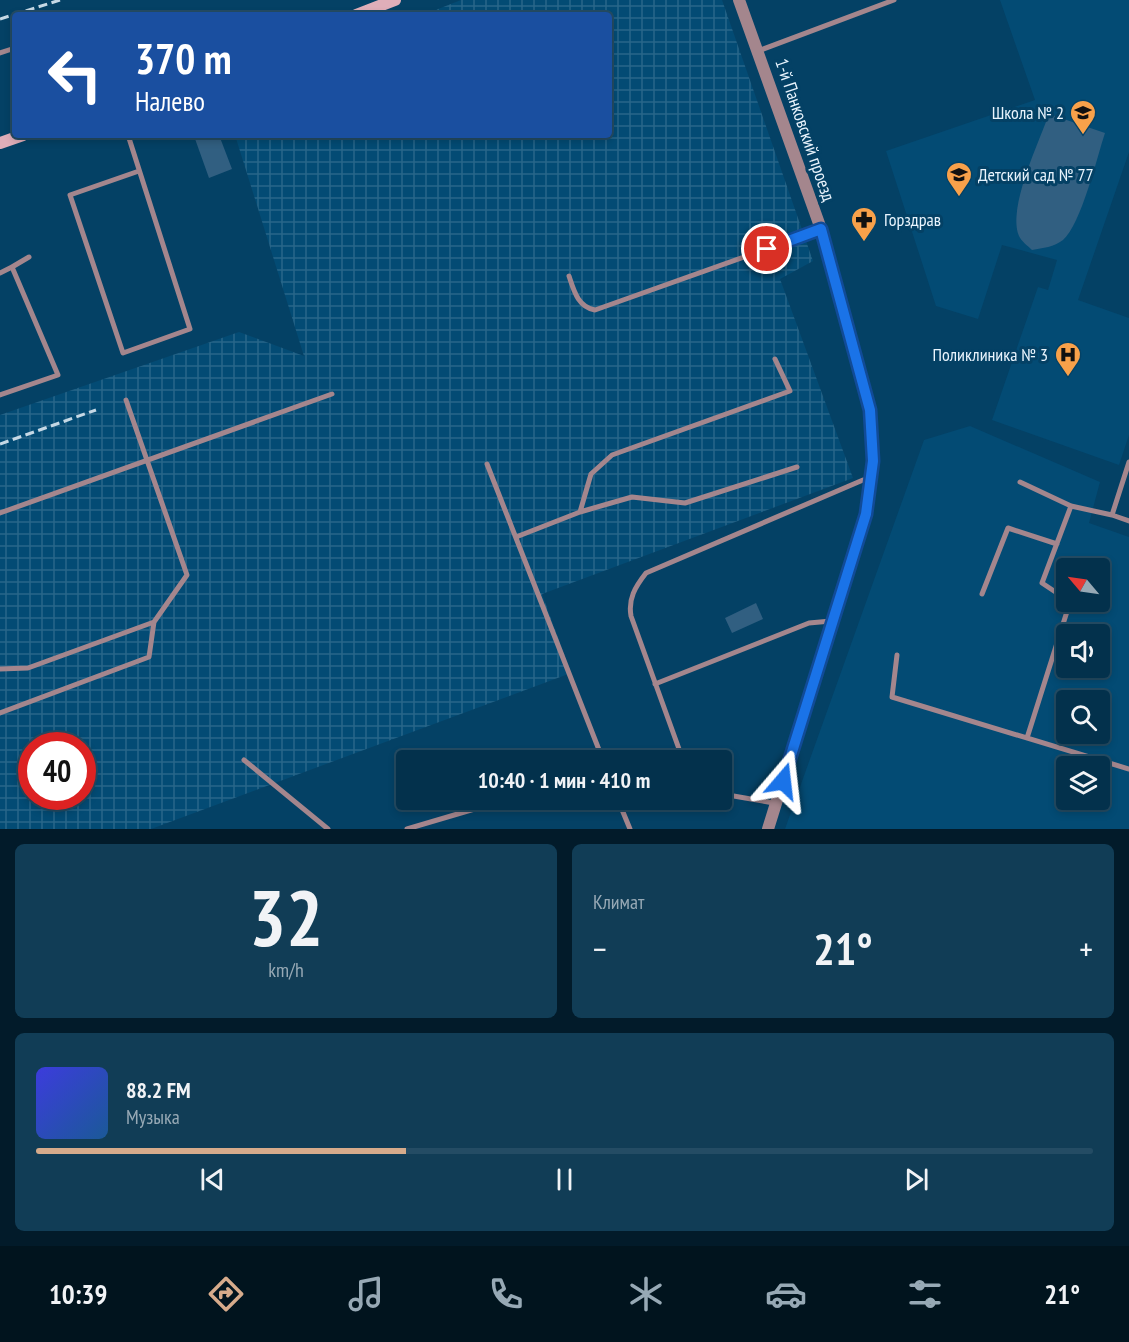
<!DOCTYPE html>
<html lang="ru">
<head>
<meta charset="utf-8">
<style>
  :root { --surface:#03314c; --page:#113d56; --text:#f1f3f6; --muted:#97a9b5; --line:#244c64; --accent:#d6ab8b }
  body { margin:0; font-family:"PT Sans Narrow",sans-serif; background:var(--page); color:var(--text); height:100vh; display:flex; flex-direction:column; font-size:22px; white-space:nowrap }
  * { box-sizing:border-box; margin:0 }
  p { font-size:20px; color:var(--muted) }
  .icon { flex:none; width:33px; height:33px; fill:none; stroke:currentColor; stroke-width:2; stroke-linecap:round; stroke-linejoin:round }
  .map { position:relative; height:829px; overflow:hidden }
  .side { display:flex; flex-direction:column; gap:15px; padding:15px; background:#021b2a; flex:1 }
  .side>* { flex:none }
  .hud { position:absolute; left:12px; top:12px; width:600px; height:126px; border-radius:6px; box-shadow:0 3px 9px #0003,0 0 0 2px var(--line); background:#1a4fa0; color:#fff; overflow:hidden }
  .needle { width:39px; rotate:299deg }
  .tools { position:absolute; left:1056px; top:558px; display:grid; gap:12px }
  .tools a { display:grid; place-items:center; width:54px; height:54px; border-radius:6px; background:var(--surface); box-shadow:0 3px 9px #0003,0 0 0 2px var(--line); font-size:30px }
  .speed { position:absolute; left:18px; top:732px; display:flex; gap:12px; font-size:30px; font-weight:700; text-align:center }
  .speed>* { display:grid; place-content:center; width:78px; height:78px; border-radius:50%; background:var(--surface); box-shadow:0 3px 9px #0003,0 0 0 2px var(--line); line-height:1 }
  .speed .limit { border:9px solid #d22; background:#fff; color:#111 }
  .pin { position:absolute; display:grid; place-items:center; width:51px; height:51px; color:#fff; margin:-26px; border:3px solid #fff; border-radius:50%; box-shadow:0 2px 6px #0007 }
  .me { position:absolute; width:66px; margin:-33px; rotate:17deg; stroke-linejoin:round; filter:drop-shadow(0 0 4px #0008) }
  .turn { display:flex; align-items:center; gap:21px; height:126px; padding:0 24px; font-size:27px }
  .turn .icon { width:78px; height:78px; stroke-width:2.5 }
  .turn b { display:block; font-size:42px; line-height:51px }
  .big { font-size:45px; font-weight:600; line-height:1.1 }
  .side .card { flex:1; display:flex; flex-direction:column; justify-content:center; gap:9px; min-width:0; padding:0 21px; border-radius:9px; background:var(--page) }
  .side .dial { align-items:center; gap:0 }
  .dial b { font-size:78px; line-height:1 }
  .song { display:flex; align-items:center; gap:18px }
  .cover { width:72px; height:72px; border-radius:9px; background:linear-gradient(135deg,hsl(240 70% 55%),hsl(210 70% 35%)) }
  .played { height:6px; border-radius:3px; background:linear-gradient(90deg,var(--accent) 35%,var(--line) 35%) }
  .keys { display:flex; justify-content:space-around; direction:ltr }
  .heat { display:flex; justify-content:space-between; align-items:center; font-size:33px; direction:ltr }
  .side .tiles { flex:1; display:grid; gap:15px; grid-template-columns:1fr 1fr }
  .card:last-child { grid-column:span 2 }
  .trip { position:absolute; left:396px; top:750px; width:336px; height:60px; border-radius:6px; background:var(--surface); box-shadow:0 3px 9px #0003,0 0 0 2px var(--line); font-weight:600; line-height:60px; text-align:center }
  .menu { display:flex; height:96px; justify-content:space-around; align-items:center; background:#01141e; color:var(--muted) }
  .menu .icon { width:42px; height:42px }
  .menu .selected { color:var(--accent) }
  .menu b { font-size:27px; color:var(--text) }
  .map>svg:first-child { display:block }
</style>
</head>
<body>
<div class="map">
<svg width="1129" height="829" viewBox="0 0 1129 829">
  <defs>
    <pattern id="industrial-grid" width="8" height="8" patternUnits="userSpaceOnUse" patternTransform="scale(1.5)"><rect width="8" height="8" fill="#034b74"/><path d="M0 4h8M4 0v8" fill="none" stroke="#286689"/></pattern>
  </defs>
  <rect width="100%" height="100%" fill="#044165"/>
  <path fill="#034b74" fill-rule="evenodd" d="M1000,0H1129V152L1078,300L1129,318V435L1119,465L992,420L1038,287L1048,290L1057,260L1002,245L978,319L936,306L886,151L1035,100Z
    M970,426L1100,482L1089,523L1129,537V829H785L924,440ZM1066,568H1100V602H1066ZM1066,634H1100V668H1066ZM1066,700H1100V734H1066ZM1066,766H1100V800H1066Z"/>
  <path fill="url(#industrial-grid)" fill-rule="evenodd" d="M461,0H722L813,261L780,279L853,478L542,594L571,673L151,829H0V415L239,332L304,356L235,135H609V15H423ZM32,746H82V796H32Z"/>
  <path fill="#315f81" d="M1049,114L1105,133C1097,157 1081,225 1063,240C1054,247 1043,248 1032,250C1028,246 1021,241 1019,236C1007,209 1039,142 1049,114Z
    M219,135L232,169L209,178L194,136Z
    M756,603L763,619L732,633L725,618Z"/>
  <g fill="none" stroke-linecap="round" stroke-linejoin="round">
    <path stroke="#a4868d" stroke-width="5" d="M758,51L894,0
      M0,53L15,48
      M128,135L190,329L123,353L70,195L139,171
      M0,273L12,267
      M569,276C574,291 578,307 595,310L820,230
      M0,395L58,375L12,267L29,257
      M1129,462L1112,515L1129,521
      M487,464L603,760
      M1020,482L1071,506L1112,515
      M580,512L632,497L685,503L797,467
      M0,513L332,394
      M516,537L580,512L591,474L612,455L790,391L775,359
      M982,594L1008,528L1057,544
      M1066,599L1042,583L1071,506
      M897,655L892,697L1129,769
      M0,669L28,668L154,622
      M655,684L809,623L831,621
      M0,713L149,657L154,622L187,575L126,400
      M1027,738L1070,602
      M244,760L328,829
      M683,760L631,616C628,599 635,587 646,573L863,480L869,481
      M722,794L774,803
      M618,800L630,829
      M407,829L505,800"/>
    <path stroke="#a4868d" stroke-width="12" d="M739,0L821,229L870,410L873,461L866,514L768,829"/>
    <path stroke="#dfaeb9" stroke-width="12" d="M356,15L395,0
      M0,143L23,135"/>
    <path stroke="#c5d8e5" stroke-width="3" stroke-dasharray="9 4.5" stroke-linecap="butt" d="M0,19L60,0
      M0,444L96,410"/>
  </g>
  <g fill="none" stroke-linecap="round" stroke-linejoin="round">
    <defs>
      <path id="route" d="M767,249L821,229L870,410L873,461L866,514L783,781"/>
    </defs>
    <use href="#route" stroke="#114b97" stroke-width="15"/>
    <use href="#route" stroke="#1a73e8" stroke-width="10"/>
  </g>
  <defs>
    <symbol id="school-pin" viewBox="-11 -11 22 30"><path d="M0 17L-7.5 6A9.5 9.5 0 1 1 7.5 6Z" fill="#f8a14a" stroke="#044165"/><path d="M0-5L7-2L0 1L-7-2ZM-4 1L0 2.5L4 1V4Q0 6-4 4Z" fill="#111"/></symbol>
    <symbol id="pharmacy-pin" viewBox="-11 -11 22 30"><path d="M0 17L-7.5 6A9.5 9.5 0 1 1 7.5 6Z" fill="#f8a14a" stroke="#044165"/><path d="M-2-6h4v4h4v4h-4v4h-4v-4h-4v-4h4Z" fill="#111"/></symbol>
    <symbol id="hospital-pin" viewBox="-11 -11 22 30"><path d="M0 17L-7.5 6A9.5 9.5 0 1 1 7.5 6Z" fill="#f8a14a" stroke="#044165"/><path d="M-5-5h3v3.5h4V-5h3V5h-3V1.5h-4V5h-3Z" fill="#111"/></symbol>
  </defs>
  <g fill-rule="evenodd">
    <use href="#school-pin" x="1068" y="98" width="30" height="40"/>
    <use href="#school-pin" x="944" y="160" width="30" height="40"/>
    <use href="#pharmacy-pin" x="849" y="205" width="30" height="40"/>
    <use href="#hospital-pin" x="1053" y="340" width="30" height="40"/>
  </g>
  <g text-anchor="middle" stroke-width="6" stroke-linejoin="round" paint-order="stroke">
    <g font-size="18" fill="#e9f4fd" stroke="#044165" text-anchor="end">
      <text x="1064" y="119">Школа № 2</text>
      <text x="978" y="181" text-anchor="start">Детский сад № 77</text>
      <text x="884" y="226" text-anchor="start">Горздрав</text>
      <text x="1048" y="361">Поликлиника № 3</text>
    </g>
    <g font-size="18" fill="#e9f4fd" stroke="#044165">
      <text transform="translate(805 130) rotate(71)" y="6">1-й Панковский проезд</text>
    </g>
  </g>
</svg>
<div class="tools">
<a><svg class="needle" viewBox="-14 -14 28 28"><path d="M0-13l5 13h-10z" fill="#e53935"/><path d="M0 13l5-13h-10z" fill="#97a9b5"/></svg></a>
<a><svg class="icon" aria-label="sound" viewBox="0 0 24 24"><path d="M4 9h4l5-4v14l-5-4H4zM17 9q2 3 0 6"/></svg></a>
<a><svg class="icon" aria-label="search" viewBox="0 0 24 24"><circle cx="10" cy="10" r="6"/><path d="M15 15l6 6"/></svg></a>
<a><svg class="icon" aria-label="layers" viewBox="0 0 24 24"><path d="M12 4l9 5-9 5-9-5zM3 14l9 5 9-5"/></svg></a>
</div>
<div class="speed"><div class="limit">40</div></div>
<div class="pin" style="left:767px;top:249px;background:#d93025"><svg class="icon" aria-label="arrive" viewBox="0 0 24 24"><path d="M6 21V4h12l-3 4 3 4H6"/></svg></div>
<svg class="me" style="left:783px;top:781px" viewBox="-20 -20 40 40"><path d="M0-17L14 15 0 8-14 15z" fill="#1a73e8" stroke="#fff" stroke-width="4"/></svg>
<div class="trip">10:40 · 1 мин · 410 m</div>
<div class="hud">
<div class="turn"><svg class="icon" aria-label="left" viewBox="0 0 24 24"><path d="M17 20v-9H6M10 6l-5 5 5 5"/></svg><div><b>370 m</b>Налево</div></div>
</div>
</div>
<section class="side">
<div class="tiles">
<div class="card dial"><b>32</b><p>km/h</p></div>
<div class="card"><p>Климат</p>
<div class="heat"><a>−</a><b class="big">21°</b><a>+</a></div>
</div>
<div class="card">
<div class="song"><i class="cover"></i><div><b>88.2 FM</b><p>Музыка</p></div></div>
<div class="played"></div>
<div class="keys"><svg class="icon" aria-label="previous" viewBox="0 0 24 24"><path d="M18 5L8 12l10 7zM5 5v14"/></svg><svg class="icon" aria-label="pause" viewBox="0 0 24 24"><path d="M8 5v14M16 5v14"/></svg><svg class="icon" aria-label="next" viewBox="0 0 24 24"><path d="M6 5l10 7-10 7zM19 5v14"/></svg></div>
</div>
</div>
</section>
<nav class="menu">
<b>10:39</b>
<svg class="icon selected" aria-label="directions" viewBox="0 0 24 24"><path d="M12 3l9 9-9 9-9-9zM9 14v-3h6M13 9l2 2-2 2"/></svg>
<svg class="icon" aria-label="music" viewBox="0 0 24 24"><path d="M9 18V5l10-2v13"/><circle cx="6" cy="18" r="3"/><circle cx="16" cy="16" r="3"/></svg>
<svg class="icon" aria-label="phone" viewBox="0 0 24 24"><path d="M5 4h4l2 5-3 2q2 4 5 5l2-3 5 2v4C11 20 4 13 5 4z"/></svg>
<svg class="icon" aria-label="climate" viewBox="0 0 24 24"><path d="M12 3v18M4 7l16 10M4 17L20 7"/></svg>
<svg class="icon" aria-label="car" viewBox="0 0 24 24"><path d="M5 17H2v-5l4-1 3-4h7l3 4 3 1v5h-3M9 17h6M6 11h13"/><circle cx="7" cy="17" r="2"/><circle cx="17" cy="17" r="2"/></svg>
<svg class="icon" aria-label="filters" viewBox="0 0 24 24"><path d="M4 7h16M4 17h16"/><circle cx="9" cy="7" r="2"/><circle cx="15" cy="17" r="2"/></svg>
<b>21°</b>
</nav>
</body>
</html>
